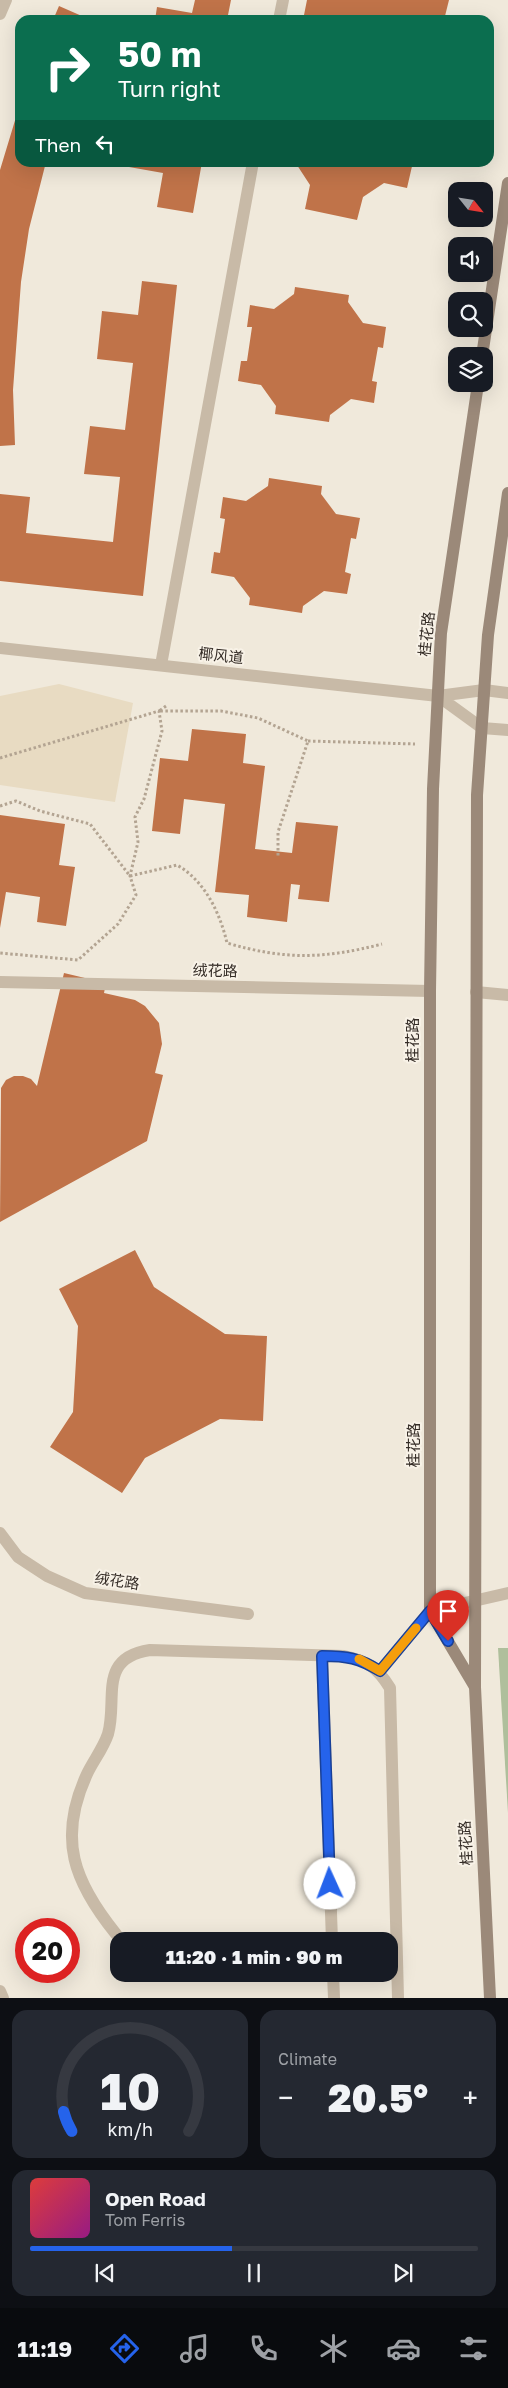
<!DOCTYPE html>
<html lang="en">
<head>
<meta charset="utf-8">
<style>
  :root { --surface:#171b24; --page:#242831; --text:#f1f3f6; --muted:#9ea1a6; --line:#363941; --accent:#2563eb }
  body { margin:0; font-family:"Golos Text","Noto Sans SC",sans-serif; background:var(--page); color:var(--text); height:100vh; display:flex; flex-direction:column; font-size:19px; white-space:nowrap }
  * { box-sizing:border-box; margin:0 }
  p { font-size:16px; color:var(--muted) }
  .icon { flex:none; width:28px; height:28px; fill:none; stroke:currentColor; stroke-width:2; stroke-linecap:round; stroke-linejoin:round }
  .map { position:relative; height:1998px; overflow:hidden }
  .sheet { display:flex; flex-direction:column; gap:12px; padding:12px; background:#0d0f14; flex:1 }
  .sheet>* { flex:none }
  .top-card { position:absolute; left:15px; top:15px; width:479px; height:152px; border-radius:15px; box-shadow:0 5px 20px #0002; background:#0b6e4f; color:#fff; overflow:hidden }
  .needle { width:32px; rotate:120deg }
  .tools { position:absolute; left:448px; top:182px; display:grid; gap:10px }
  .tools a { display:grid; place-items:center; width:45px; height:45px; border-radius:10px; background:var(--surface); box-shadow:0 5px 20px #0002; font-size:25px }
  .speed { position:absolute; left:15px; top:1918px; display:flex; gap:10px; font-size:25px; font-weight:700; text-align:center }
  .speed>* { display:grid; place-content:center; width:65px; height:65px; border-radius:50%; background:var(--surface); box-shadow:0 5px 20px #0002; line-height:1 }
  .speed .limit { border:8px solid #d22; background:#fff; color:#111 }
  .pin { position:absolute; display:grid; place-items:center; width:42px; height:42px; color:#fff; margin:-51px -21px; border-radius:50% 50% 50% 0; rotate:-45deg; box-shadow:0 0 5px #0007 }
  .pin .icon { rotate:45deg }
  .me { position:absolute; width:55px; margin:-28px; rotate:358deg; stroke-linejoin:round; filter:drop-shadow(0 0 4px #0008) }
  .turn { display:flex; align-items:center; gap:18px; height:105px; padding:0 20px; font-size:22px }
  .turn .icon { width:65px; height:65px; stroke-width:2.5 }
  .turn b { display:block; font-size:35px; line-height:42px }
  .then { display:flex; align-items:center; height:48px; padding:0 20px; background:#0003; gap:10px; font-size:19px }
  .big { font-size:38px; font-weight:800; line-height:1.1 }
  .sheet .tile { flex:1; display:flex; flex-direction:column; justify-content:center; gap:8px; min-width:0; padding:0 18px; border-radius:15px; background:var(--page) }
  .sheet .dial { align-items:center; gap:0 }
  .dial svg { height:130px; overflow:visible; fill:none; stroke:var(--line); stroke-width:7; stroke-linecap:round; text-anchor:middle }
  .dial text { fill:var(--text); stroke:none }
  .song { display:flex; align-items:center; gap:15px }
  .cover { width:60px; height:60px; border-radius:8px; background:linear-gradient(135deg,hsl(0 70% 55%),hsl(310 70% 35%)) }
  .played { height:5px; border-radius:2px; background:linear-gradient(90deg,var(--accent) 45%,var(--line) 45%) }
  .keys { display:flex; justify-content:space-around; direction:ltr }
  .heat { display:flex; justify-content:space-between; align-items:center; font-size:28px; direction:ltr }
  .sheet .tiles { flex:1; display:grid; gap:12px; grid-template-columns:1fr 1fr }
  .tile:last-child { grid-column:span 2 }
  .trip { position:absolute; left:110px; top:1932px; width:288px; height:50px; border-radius:15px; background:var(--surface); box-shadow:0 5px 20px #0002; font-weight:800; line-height:50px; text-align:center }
  .menu { display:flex; height:80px; justify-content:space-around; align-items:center; background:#090b0e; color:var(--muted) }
  .menu .icon { width:35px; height:35px }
  .menu .current { color:var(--accent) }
  .menu b { font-size:22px; color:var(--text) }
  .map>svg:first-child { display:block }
</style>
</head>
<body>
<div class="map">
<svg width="508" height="1998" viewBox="0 0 508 1998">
  <rect width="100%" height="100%" fill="#f0e9db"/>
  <path fill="#afbf9c" d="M498,1648H508V1813Z"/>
  <path fill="#e8dbc2" d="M59,684L133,703L115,802L0,785V696Z"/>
  <path fill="#c07349" d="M195,0H231L227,20H155L157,7L192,13Z
    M307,0H449L444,20H303Z
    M59,6L91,20H53Z
    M20,104V162H46L29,229L21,282L13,390L15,445L0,446V170Z
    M129,162H202L193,213L157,207L163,173L129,167Z
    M295,162H413L407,188L384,183L363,197L357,220L305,209L310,185Z
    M142,281L177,285L143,596L0,581V494L30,497L26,533L113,542L120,477L84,474L90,426L125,430L133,363L97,359L102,311L138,315Z
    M295,287L349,295L348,302L363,323L386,327L383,348L378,347L372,381L377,382L374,403L351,399L330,415L329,422L275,414L276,406L261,385L238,381L241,361H247L252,327H247L250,305L274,309L294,294Z
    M269,478L322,486L321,494L336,514L360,518L356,539L351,538L345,572L351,574L347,594L324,591L303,606L302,613L249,605L250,598L234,577L211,573L214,552L220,553L225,519L220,518L223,497L246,501L268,486Z
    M192,729L246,734L243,763L265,766L255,849L292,853L296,822L338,826L329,902L298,899L300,885L291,884L287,922L247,917L249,895L215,892L225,804L184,799L180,834L152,831L160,758L188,761Z
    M0,815L65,824L59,865L75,867L66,926L37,922L40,897L6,892L0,928Z
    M64,973L106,983L104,993L135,1000L145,1006L159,1023L162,1044L155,1073L163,1075L147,1141L0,1222L1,1088L6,1080L14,1076H23L31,1079L37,1086Z
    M135,1250L154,1287L225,1334L267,1336L263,1421L220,1419L145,1458L122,1493L50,1447L73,1412L78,1326L59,1289Z"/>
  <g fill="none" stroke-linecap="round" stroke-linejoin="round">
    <path stroke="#b3a492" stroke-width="3" stroke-dasharray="2.5 2.5" stroke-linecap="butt" d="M166,706L159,711H221L258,718L308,741L278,832V858
      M308,741L415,744
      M0,758L159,711L162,731L144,799L135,817L138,842L130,876L136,895L118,924L78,960L0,953
      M0,806L16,801L40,811L90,824L130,876L177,865C205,881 220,913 227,943C285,960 324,959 382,944"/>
    <path stroke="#c8baa7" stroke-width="12" d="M279,20L283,0
      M161,665L253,162
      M0,982L430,991
      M476,992L508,995
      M0,1533L18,1557L47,1576L85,1593L248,1614
      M322,1656L332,1941
      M380,1671L430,1611L508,1593
      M116,1934C74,1882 57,1839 87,1774C93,1761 103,1749 108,1734C118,1699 97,1658 150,1650L344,1656C368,1661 377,1667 390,1688L398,1998
      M333,1974L334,1998"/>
    <path stroke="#c8baa7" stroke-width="12" d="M0,14L6,0"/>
    <path stroke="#c8baa7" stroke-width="12" d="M0,648L438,696L484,690L508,693
      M438,696L482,728L508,730
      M0,1991L3,1998"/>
    <path stroke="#9b8979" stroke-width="12" d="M482,356L508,183
      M475,1687L430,1611V991L433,789L441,633L478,384
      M490,1998L475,1687L477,795L488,635L508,493"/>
  </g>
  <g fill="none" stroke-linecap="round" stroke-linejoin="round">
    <defs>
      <path id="route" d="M330,1884L322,1656C347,1656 359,1658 380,1671L430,1611L448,1641"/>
    </defs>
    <use href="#route" stroke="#184099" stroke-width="12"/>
    <use href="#route" stroke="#2563eb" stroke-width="9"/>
    <path stroke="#f59e0b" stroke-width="9" d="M359,1659L380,1671L416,1628"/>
  </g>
  <g text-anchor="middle" stroke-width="4" stroke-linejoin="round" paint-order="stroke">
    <g font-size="15" fill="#352d27" stroke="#f8f2e7">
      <text transform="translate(427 634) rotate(-84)" y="5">桂花路</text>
      <text transform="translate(221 656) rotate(6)" y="5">椰风道</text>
      <text transform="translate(215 971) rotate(1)" y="5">绒花路</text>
      <text transform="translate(413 1040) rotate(-90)" y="5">桂花路</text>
      <text transform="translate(414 1445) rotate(-90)" y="5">桂花路</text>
      <text transform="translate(117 1581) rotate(9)" y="5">绒花路</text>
      <text transform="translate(466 1843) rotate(-93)" y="5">桂花路</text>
    </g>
  </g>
</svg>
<div class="tools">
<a><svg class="needle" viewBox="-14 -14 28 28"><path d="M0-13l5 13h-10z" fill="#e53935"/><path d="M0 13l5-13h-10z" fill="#9ea1a6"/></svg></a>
<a><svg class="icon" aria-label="sound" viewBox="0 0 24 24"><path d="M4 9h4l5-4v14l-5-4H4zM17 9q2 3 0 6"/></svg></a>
<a><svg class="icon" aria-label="search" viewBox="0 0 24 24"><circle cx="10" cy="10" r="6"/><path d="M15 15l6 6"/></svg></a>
<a><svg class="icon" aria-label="layers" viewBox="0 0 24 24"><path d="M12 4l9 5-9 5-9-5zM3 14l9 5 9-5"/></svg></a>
</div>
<div class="speed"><div class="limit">20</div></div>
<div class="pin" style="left:448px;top:1641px;background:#d93025"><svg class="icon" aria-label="arrive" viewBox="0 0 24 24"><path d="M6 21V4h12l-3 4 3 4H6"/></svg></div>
<svg class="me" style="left:330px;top:1884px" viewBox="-20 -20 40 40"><circle r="19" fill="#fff"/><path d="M0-13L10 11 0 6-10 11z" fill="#2563eb"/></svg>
<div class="trip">11:20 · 1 min · 90 m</div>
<div class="top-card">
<div class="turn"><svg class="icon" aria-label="right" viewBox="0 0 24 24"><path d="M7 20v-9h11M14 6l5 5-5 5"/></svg><div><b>50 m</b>Turn right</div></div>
<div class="then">Then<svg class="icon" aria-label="left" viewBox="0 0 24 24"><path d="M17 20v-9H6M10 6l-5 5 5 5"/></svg></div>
</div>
</div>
<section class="sheet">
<div class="tiles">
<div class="tile dial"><svg viewBox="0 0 100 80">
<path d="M14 69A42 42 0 1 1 86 69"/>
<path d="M14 69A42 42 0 0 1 9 57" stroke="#2563eb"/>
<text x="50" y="56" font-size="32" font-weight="700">10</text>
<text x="50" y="72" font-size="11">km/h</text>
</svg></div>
<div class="tile"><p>Climate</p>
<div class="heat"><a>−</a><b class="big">20.5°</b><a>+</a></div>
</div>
<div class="tile">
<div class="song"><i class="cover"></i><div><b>Open Road</b><p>Tom Ferris</p></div></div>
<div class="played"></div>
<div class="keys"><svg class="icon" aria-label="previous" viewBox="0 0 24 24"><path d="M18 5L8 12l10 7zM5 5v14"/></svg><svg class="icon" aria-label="pause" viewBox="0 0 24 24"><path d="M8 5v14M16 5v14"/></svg><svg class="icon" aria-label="next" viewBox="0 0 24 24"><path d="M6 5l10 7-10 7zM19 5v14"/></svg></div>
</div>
</div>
</section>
<nav class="menu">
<b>11:19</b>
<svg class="icon current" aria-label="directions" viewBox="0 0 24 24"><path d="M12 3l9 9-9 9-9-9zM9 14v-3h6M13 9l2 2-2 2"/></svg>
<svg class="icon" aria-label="music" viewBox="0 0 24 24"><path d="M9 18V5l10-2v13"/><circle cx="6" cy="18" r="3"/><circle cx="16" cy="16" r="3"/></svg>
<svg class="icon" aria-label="phone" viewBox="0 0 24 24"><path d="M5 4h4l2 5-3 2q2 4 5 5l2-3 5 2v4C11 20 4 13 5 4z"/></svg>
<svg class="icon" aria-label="climate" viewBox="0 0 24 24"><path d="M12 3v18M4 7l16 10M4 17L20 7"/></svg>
<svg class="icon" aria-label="car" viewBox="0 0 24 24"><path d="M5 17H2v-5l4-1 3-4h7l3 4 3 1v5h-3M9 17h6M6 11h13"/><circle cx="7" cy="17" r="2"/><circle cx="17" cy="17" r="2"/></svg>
<svg class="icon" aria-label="filters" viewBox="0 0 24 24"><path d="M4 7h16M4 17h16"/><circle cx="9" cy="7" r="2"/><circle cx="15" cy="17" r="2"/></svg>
</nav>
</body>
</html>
